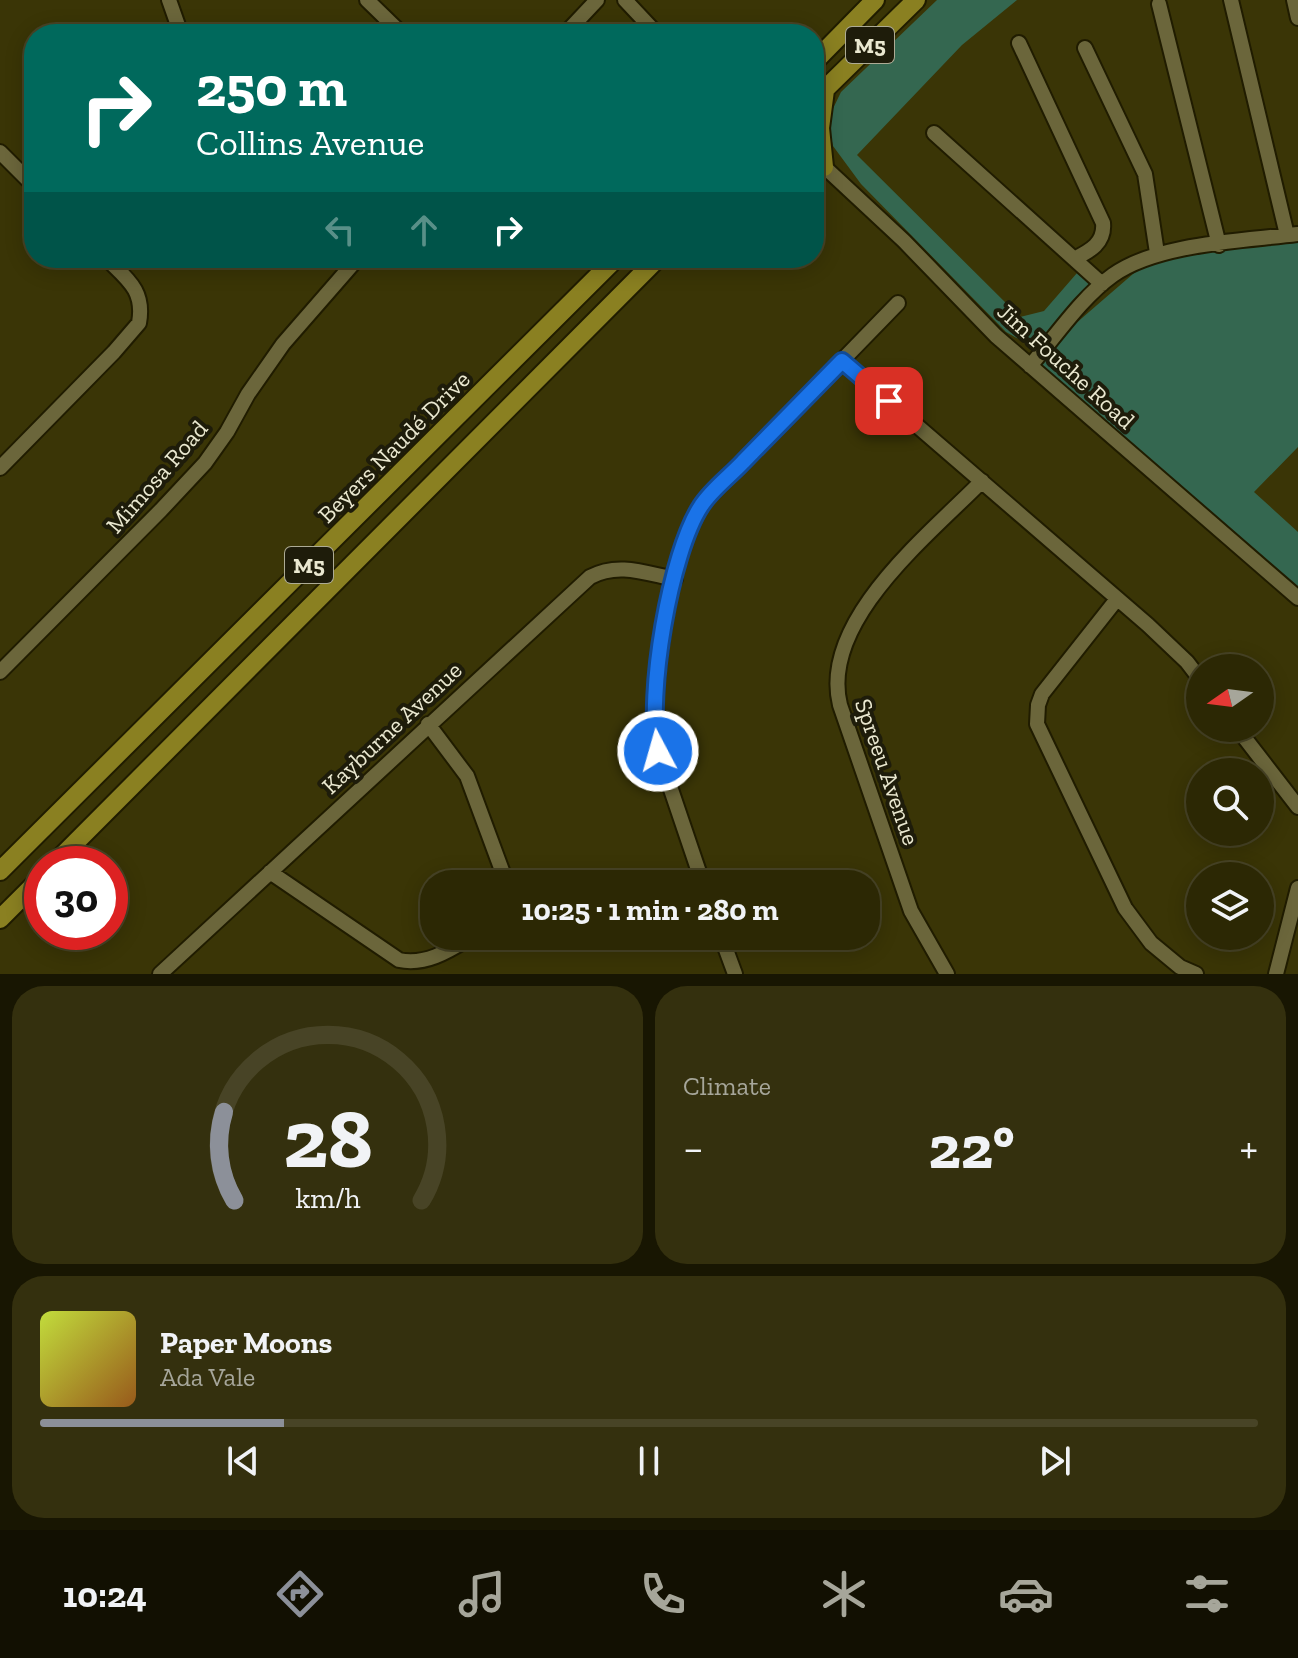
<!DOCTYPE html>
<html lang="en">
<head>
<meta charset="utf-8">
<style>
  :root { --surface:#2c2804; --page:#34300e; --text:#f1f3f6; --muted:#a6a69a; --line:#484426; --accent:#8c9099 }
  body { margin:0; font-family:"Zilla Slab",serif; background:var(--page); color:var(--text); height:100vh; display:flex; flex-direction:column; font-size:30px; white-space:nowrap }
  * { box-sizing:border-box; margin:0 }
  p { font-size:26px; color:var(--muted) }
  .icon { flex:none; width:44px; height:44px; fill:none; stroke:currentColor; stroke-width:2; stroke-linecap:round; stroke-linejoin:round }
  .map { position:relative; height:974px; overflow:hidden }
  .drawer { display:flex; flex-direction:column; gap:12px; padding:12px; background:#181602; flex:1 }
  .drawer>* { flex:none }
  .top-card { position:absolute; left:24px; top:24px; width:800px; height:244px; border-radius:32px; box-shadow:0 4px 20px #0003,0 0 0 2px var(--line); background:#00695c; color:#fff; overflow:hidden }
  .needle { width:52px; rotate:256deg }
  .fabs { position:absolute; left:1186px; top:654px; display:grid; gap:16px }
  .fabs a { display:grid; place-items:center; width:88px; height:88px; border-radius:50%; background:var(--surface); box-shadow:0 4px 20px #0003,0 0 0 2px var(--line); font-size:40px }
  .speed { position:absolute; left:24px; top:846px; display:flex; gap:16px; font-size:40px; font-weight:700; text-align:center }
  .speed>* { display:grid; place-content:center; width:104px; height:104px; border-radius:50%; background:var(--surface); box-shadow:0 4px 20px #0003,0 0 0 2px var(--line); line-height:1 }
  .speed .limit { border:12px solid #d22; background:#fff; color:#111 }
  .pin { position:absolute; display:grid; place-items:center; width:68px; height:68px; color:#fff; margin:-34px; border-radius:16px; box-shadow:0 4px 12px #0006 }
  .me { position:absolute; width:88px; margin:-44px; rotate:354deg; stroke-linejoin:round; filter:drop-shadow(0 0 6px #0008) }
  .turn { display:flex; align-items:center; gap:28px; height:168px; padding:0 40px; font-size:36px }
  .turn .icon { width:104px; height:104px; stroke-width:2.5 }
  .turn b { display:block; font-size:56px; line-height:68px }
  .lanes { display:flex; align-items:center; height:76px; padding:0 40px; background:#0003; justify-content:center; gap:40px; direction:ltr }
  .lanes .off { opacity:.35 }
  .big { font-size:60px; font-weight:700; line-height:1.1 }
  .drawer .card { flex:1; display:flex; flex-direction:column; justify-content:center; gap:12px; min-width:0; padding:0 28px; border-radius:32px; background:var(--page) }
  .drawer .dial { align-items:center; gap:0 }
  .dial svg { height:208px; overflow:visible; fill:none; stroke:var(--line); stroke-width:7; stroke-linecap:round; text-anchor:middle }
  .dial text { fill:var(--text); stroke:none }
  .song { display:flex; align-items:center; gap:24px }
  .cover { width:96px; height:96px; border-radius:12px; background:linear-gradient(135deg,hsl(70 70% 55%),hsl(30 70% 35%)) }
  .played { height:8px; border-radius:4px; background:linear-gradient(90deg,var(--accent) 20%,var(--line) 20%) }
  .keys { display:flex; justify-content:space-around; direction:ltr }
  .heat { display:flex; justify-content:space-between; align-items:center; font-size:44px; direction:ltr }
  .drawer .tiles { flex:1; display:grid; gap:12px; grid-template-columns:1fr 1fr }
  .card:last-child { grid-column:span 2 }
  .trip { position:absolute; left:420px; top:870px; width:460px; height:80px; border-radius:32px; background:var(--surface); box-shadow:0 4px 20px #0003,0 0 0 2px var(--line); font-weight:700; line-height:80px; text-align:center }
  .menu { display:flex; height:128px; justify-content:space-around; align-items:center; background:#121002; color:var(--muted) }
  .menu .icon { width:56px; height:56px }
  .menu .active { color:var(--accent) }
  .menu b { font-size:36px; color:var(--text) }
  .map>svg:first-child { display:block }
</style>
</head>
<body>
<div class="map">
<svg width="1298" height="974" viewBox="0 0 1298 974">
  <rect width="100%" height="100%" fill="#3a3506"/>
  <path fill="#346750" d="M937,0H1017L962,45L857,155L1020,317L1044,311L1077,273L1091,285L1044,337L1024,342L1006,332L861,184L833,146L827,121L841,92Z
    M1298,230V447L1254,492L1298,532V600L1030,363L1163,248Z"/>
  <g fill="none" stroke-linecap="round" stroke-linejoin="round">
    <defs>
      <path id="minor" d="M169,0L181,34
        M367,0L402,34
        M625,0L657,34
        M1231,0L1287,235
        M1294,0L1298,18
        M1159,4L1219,245
        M565,34L597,0
        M1019,43L1103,223C1105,243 1090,251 1074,259
        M1085,48L1145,174L1157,253
        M934,133L1102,284
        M0,152L34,186
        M817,160L904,241L996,336L1298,598
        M842,361L1148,625L1187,662L1200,679
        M1030,366C1056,336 1081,298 1113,275C1158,243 1243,241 1298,234
        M0,468L114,352L139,323C145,290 127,279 106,258
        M1117,599L1042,694L1038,705L1037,724L1125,908L1151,943L1180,967L1196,974
        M0,672L161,510L205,463L227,432L248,394L283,344L358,258
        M428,724L467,776L507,884
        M1237,728L1298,807
        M270,872L399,960C426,966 450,950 473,936
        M703,884L658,751C647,699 671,545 703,503C720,481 743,462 763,442C808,396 853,349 898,303
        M721,936L735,974
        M160,974L590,577C618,562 645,573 675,579
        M947,974L911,911L840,705C819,621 930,534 982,481
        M1276,974L1298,888"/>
      <path id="major" d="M814,62L875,0
        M814,100L916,0
        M824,167L820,128L825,90
        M54,864L658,258
        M0,871L616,258
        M0,919L42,877"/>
    </defs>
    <use href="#minor" stroke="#201c00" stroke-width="18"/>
    <use href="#major" stroke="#201c00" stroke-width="22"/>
    <use href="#minor" stroke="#6b663b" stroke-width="14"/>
    <use href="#major" stroke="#8a8021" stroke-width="18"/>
  </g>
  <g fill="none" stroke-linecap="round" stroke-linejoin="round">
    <defs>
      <path id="route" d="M658,751C646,696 670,553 701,506C711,490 730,476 743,462C776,428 809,395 842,361L889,401"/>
    </defs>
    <use href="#route" stroke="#114b97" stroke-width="20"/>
    <use href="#route" stroke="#1a73e8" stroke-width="14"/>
  </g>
  <g text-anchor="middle" stroke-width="8" stroke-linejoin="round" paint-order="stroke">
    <g fill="#1e1c0a" stroke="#adab95" stroke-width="2">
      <rect x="846" y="27" width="48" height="36" rx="6"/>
      <rect x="285" y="547" width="48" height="36" rx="6"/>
    </g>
    <g font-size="22" font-weight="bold" fill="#eae8d0">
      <text x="870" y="53">M5</text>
      <text x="309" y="573">M5</text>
    </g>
    <g font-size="24" fill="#eae8d0" stroke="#1e1c0a">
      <text transform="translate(1066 366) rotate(42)" y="8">Jim Fouche Road</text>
      <text transform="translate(394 447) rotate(-45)" y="8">Beyers Naudé Drive</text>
      <text transform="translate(157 477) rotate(-49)" y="8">Mimosa Road</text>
      <text transform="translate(392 728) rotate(-43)" y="8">Kayburne Avenue</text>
      <text transform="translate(887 772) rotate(71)" y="8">Spreeu Avenue</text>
    </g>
  </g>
</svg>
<div class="fabs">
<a><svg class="needle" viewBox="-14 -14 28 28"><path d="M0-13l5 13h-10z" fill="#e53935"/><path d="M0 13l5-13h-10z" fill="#a6a69a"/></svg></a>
<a><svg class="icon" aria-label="search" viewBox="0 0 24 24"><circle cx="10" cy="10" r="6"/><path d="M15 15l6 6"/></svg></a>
<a><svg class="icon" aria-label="layers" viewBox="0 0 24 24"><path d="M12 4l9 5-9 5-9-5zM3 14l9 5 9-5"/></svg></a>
</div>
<div class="speed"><div class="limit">30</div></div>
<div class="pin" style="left:889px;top:401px;background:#d93025"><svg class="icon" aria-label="arrive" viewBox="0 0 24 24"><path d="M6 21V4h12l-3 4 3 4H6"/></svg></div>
<svg class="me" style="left:658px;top:751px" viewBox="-20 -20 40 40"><circle r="17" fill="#1a73e8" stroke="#fff" stroke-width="3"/><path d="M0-11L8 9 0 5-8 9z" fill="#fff"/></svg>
<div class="trip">10:25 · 1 min · 280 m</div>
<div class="top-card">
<div class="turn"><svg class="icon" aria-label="right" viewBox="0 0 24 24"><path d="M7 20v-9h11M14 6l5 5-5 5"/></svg><div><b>250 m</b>Collins Avenue</div></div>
<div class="lanes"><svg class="icon off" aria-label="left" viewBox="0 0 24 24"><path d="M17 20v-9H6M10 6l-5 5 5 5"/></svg><svg class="icon off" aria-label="ahead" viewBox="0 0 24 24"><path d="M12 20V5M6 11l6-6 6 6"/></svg><svg class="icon" aria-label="right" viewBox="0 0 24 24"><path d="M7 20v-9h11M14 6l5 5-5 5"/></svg></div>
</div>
</div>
<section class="drawer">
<div class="tiles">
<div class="card dial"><svg viewBox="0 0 100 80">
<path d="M14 69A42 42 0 1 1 86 69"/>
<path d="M14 69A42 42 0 0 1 10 35" stroke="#8c9099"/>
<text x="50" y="56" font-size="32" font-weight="700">28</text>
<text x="50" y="72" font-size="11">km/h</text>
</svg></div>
<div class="card"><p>Climate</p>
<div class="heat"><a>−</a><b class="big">22°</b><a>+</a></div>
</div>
<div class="card">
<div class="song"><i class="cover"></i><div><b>Paper Moons</b><p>Ada Vale</p></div></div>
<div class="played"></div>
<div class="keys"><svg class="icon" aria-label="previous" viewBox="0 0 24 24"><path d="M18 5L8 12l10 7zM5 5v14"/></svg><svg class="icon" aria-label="pause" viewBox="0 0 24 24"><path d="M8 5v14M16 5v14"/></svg><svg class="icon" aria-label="next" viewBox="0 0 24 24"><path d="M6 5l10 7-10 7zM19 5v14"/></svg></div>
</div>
</div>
</section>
<nav class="menu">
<b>10:24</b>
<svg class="icon active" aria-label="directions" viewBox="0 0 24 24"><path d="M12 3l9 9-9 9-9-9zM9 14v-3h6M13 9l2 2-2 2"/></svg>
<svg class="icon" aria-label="music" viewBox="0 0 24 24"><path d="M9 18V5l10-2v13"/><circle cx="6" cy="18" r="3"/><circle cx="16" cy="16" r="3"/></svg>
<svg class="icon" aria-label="phone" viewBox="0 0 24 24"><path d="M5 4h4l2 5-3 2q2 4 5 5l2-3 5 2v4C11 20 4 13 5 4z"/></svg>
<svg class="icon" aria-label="climate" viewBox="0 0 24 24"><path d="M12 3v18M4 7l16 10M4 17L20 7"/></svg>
<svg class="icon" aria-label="car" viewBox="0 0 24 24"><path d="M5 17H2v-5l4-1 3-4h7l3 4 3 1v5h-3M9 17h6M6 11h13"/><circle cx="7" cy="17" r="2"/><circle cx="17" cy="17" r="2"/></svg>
<svg class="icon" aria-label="filters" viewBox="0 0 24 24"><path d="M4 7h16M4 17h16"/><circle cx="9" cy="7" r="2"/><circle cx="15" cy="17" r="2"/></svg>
</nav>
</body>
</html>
